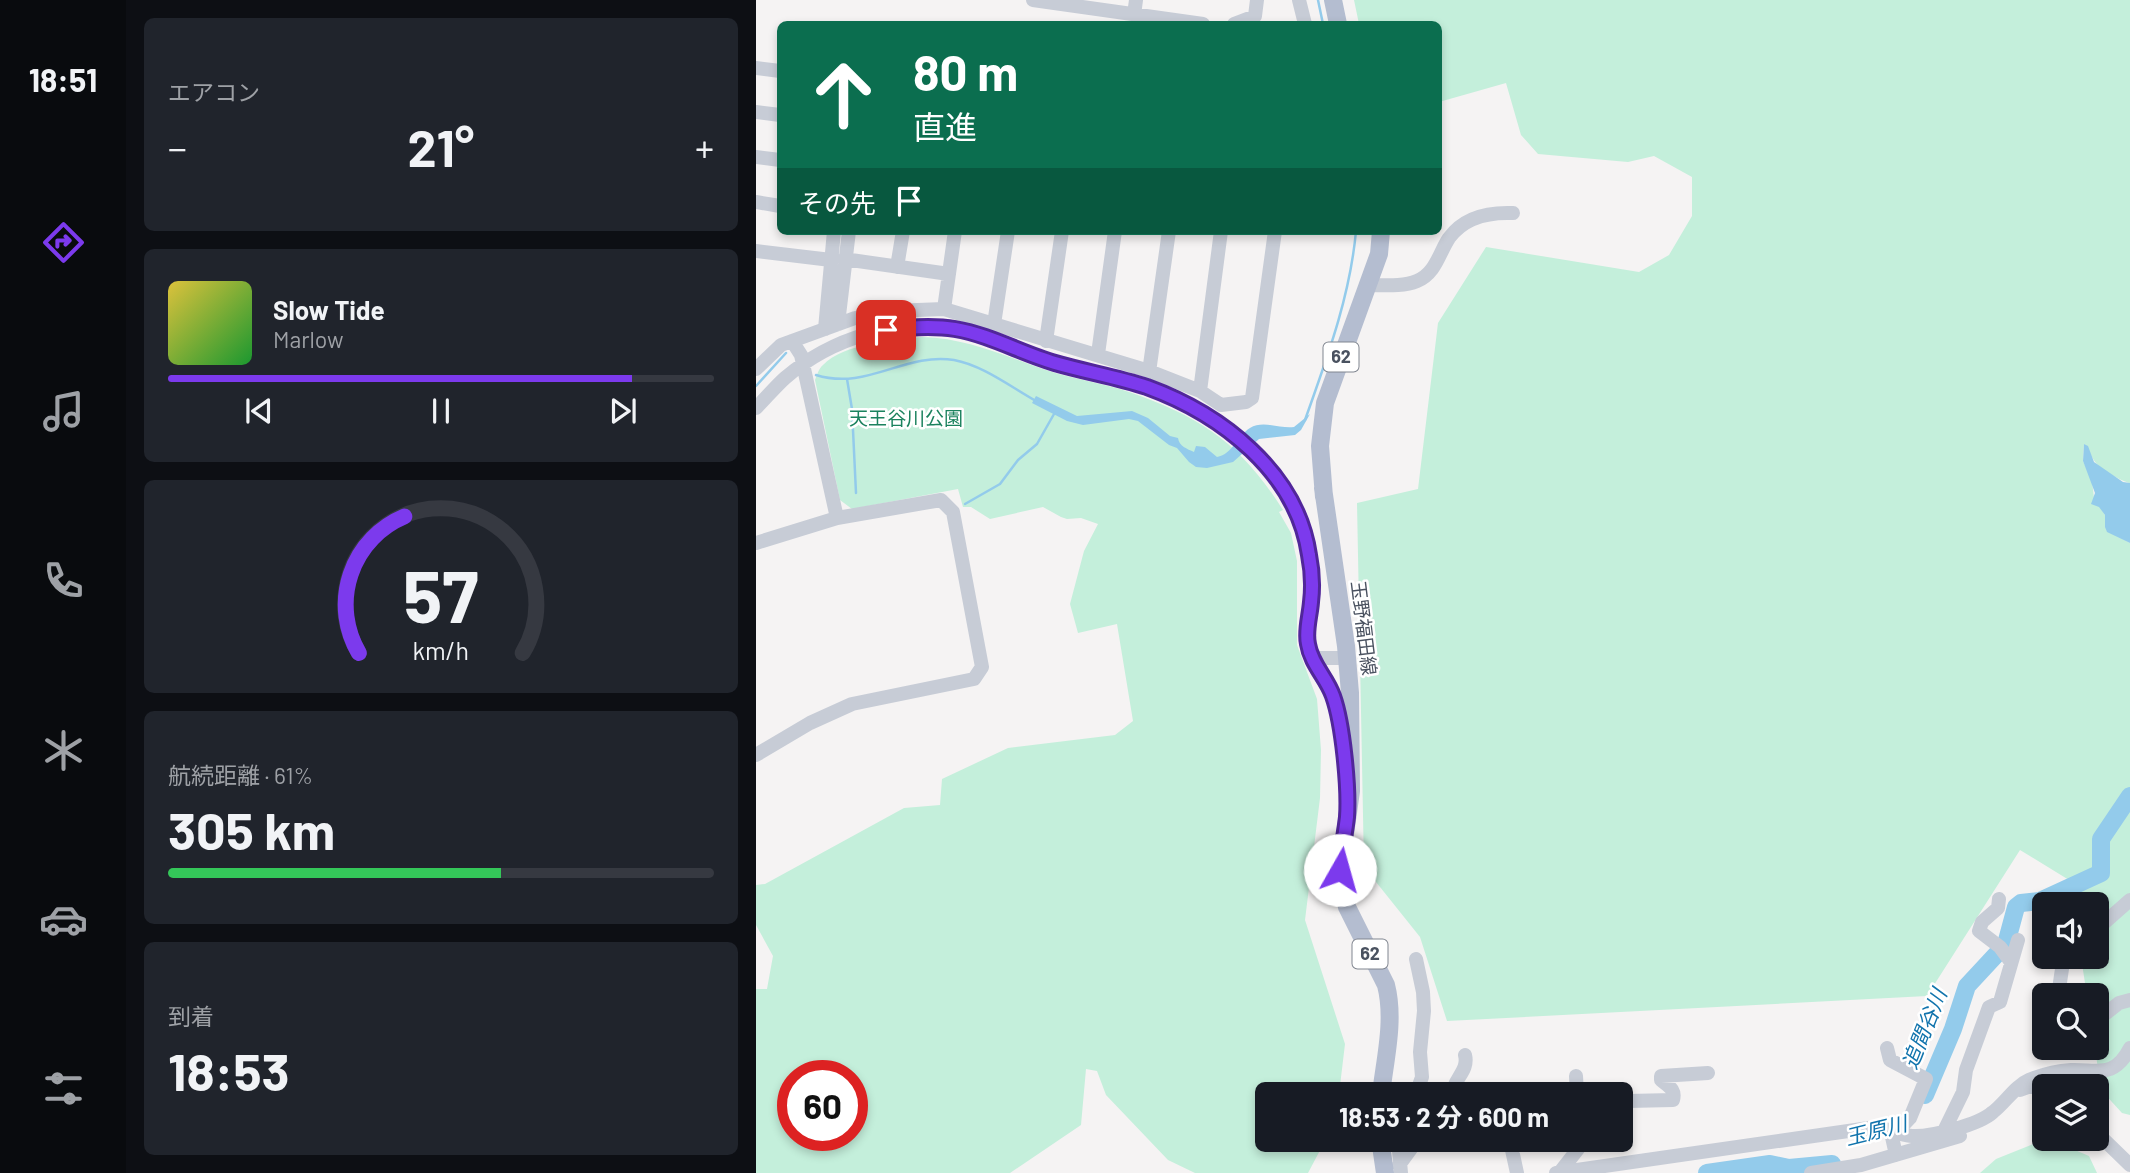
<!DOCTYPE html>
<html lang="ja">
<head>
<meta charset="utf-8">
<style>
  :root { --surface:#171b24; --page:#20242c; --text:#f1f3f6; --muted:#9ea1a6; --line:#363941; --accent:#7c3aed }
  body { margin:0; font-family:Barlow,"Noto Sans JP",sans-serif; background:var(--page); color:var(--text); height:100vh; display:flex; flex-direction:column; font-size:26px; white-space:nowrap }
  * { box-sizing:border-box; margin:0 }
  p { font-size:23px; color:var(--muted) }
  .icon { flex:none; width:38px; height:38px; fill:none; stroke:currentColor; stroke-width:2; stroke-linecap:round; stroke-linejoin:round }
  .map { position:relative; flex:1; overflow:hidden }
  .panel { display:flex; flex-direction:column; gap:18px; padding:18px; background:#0d0f14; width:630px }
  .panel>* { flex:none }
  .top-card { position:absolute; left:21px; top:21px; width:665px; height:214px; border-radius:10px; box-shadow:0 4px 10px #0003; background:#0b6e4f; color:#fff; overflow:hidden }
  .fabs { position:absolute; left:1276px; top:892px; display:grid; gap:14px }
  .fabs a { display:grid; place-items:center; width:77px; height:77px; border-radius:10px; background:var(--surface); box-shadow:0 4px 10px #0003; font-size:35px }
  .speed { position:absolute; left:21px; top:1060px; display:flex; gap:14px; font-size:35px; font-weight:700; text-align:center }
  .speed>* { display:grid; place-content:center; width:91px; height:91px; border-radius:50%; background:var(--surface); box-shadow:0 4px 10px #0003; line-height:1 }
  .speed .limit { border:10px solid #d22; background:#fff; color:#111 }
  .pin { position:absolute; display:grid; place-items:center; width:60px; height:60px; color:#fff; margin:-30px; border-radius:14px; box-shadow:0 4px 10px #0006 }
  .me { position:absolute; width:77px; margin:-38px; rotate:7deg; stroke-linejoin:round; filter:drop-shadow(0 0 5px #0008) }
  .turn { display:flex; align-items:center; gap:24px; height:147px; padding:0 21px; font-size:32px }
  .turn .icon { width:91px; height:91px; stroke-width:2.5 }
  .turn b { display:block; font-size:49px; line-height:60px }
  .then { display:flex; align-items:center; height:66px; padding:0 21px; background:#0003; gap:14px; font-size:26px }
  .big { font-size:52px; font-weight:700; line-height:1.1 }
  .panel .card { flex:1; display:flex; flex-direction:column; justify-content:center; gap:10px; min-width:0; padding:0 24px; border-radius:10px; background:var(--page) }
  .panel .dial { align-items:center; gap:0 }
  .dial svg { height:182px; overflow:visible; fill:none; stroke:var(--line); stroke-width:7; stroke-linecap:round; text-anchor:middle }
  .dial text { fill:var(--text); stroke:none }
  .song { display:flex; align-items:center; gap:21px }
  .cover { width:84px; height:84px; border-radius:10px; background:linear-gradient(135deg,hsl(50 70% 55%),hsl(130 70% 35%)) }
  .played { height:7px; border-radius:4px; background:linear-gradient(90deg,var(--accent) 85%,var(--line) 85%) }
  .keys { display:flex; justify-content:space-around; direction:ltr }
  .heat { display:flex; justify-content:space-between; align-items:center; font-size:38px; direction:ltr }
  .charge { height:10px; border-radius:5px; background:linear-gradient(90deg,#34c759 61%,var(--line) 0) }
  .trip { position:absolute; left:499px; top:1082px; width:378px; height:70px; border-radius:10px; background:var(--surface); box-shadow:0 4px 10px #0003; font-weight:700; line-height:70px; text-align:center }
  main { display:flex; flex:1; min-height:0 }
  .dock { display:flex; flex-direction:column; width:126px; justify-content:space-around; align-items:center; background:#090b0e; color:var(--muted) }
  .dock .icon { width:49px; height:49px }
  .dock .active { color:var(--accent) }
  .dock b { font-size:32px; color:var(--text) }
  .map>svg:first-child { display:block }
</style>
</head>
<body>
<main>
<nav class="dock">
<b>18:51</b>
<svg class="icon active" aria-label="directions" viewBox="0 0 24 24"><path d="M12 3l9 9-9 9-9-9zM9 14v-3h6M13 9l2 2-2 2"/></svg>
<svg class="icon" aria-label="music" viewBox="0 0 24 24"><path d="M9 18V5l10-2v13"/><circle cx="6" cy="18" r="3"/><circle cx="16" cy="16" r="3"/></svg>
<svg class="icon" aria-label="phone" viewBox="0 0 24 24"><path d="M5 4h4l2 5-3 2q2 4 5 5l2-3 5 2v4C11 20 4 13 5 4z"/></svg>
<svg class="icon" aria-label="climate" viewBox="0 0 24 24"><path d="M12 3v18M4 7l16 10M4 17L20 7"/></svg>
<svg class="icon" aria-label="car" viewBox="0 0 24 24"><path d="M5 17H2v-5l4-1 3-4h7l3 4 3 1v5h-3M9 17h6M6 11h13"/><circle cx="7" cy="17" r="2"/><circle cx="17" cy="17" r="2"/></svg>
<svg class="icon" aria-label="filters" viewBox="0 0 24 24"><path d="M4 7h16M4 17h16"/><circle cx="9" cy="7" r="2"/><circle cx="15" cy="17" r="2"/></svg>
</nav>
<section class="panel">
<div class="card"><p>エアコン</p>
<div class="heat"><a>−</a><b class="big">21°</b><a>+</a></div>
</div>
<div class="card">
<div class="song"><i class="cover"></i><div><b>Slow Tide</b><p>Marlow</p></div></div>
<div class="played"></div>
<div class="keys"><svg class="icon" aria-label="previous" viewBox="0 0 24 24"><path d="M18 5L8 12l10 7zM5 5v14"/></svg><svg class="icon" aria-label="pause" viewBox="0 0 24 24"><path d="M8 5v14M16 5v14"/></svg><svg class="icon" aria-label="next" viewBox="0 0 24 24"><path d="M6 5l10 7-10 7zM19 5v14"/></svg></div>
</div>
<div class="card dial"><svg viewBox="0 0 100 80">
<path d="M14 69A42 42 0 1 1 86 69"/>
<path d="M14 69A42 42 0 0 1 34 9" stroke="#7c3aed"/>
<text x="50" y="56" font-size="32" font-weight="700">57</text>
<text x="50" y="72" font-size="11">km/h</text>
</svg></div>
<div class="card"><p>航続距離 · 61%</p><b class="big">305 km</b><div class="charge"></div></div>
<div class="card"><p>到着</p><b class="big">18:53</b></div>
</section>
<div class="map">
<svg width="1374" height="1173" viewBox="0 0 1374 1173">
  <rect width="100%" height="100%" fill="#f5f3f3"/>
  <path fill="#c4efdb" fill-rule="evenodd" d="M598,0H1374V483C1367,482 1344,469 1340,463C1335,457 1334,451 1328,444L1327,461L1336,481L1338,498L1349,515L1351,531L1374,543V1115L1366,1113L1345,1090L1339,1048H1340V996H1331L1325,957H1340V905H1317L1313,880L1264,850L1171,996L691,1021L664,937L608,867L601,503L662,489L682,323L730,247L883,272L913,255L936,216V177L898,156L872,162L782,154L765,135L750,83L683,102L682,24H603Z
    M166,337C211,338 248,356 290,370C317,379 346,383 373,392C446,417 486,445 527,510L523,512L535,533L541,561V645L561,699L565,750L564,798L549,920L589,1044L583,1094H511V1139H570L552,1173H439L412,1160L350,1095L341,1071L330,1069L325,1125L254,1173H0V989H11L17,956L0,925V885L9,884L148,808L184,805L186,779L252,748L359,735L377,721L361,624L322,633L314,604L328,551L342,524L325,518L311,519L305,517L287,507L234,519L215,507H207L202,489L96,509L84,500L59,380C61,375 63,368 67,365C87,344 139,339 166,337ZM37,1076H96V1136H37Z
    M1285,1141L1305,1144L1333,1156L1341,1173H1224L1240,1159Z"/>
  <path fill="#93cbeb" d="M280,396L321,416L376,411L392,418L414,436L422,438C423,446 431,449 438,452L440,446L449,447L461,457C477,454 481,436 494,428C507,420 524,429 538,427L554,414L545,430L539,435L503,439L477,462L451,468L440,467L433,462L421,448L413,445L382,421L373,419L327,425L311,421L276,403Z
    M1328,444L1332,446L1338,462L1367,482L1374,483V543L1351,532L1349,527V515L1343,507L1335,504L1339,493L1327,461Z"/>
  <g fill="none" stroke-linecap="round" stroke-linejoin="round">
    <path stroke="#93cbeb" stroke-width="2.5" d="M562,0L567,24
      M60,375C111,391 149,352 198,360C226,365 255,387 280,401
      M91,379L96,409L100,493
      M0,386L30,353
      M549,420C571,358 594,297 600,231
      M209,504L244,484L262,460L281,444L298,414"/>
    <path stroke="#93cbeb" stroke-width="18" d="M1169,1095L1197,1029L1211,986L1250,944L1260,907L1265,903L1284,901L1345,873V839L1374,796
      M951,1173L1014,1164L1033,1168L1076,1164"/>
    <path stroke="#c7ccd6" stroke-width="14" d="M277,0L447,24
      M543,0L549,24
      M378,15L380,0
      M478,24L499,16L501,0
      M0,68L24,71
      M0,112L24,115
      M0,157L24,160
      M0,202L24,206
      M0,251L75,260
      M88,259L193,274
      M141,267L147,231
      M612,285C627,285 647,287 661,281C680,273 683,253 693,238C708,217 733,212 757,213
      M188,309L199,231
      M82,324L93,231
      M69,329L78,231
      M237,331L252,231
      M36,341L45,355L81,518
      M290,341L306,231
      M342,354L359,231
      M0,369L25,345L99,318L135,311L188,309L393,371L444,391L465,405L490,402L496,398L519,231
      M392,379L413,231
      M444,391L465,231
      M0,408C10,398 19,387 29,378C74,339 143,316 202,330C236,338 268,355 302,363C381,383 451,400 508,463C542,502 558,548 556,599C555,616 543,647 561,658H591
      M0,543L81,518L185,500L197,512L226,667L218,679L96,704L54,723L0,755
      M556,656L561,671L577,695L588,752
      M1243,899L1242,908L1226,922L1223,931L1244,947L1255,962
      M1340,930L1374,900
      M660,959L667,992L668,1011L664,1052L666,1077L660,1094
      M1302,996L1307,962L1311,957
      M1340,1021L1363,1003L1374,1000
      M1131,1048L1134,1060L1170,1079L1154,1118L1136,1137L1140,1155
      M820,1076L821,1094
      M1264,1090L1275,1086L1288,1091
      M696,1094C698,1078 713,1071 709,1055
      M864,1130L869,1127V1104L872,1101L917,1100C920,1089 912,1086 905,1080V1076L952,1073
      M1188,1131L1207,1092L1210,1070L1233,1007L1244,1002L1262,940
      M1340,1132L1374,1165
      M642,1139L645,1173
      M643,1165L662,1139
      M804,1172L822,1149L823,1139
      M761,1173L756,1150L767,1139
      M800,1173L1120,1127C1132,1129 1144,1135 1156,1136C1175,1137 1223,1125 1237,1112C1249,1103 1259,1086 1273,1080C1285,1075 1302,1071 1315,1070C1342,1069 1358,1079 1374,1048
      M1055,1173L1105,1165L1204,1136"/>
    <path stroke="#b4bdd0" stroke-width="18" d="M577,0L582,24
      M567,488L590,646L594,693L595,791L584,870L591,907L630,985C639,1020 629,1059 625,1094
      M568,497L564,446L569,403L623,254L625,231
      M624,1139L629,1173"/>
  </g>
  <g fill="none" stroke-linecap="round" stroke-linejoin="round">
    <defs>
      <path id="route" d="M130,330C153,327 176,325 199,329C234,335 265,353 299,363C330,372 361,377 391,387C465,414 541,472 553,555C556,570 557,586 555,602C554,616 549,631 552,644C555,664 571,678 577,696C587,724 593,788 591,817C589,835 585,852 584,870"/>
    </defs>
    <use href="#route" stroke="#51269a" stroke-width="18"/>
    <use href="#route" stroke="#7c3aed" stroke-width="12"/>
  </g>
  <g text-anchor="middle" stroke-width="5" stroke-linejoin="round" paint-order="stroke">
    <g fill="#fff" stroke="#808690" stroke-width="2">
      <rect x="567.5" y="342.5" width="35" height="29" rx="5"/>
      <rect x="596.5" y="939.5" width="35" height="29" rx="5"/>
    </g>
    <g font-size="18" font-weight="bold" fill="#4a5260">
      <text x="585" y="363">62</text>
      <text x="614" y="960">62</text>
    </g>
    <g font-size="19" fill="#1b825e" stroke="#fff">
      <text x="150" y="425">天王谷川公園</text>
    </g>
    <g font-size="19" fill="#4a5260" stroke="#fff">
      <text transform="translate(608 628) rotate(83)" y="7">玉野福田線</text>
    </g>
    <g font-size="21" font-style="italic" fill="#1174ad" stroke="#fff">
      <text transform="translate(1169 1029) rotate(-68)" y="7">追間谷川</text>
      <text transform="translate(1120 1131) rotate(-14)" y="7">玉原川</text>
    </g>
  </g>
</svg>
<div class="fabs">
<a><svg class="icon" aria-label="sound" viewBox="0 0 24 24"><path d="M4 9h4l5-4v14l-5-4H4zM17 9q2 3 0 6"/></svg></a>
<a><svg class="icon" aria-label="search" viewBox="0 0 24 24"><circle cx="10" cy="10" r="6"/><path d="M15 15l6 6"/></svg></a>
<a><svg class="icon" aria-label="layers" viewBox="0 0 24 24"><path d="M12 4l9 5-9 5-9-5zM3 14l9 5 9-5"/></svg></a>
</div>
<div class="speed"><div class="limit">60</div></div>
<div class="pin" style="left:130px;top:330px;background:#d93025"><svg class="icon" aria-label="arrive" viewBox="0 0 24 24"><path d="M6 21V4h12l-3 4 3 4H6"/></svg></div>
<svg class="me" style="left:584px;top:870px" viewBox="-20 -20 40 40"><circle r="19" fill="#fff"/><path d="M0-13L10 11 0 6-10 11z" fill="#7c3aed"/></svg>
<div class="trip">18:53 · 2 分 · 600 m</div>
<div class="top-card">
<div class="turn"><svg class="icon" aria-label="ahead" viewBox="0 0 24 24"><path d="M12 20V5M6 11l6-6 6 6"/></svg><div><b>80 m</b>直進</div></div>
<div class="then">その先<svg class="icon" aria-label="arrive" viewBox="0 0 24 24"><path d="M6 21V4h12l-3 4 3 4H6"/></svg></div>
</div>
</div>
</main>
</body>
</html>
